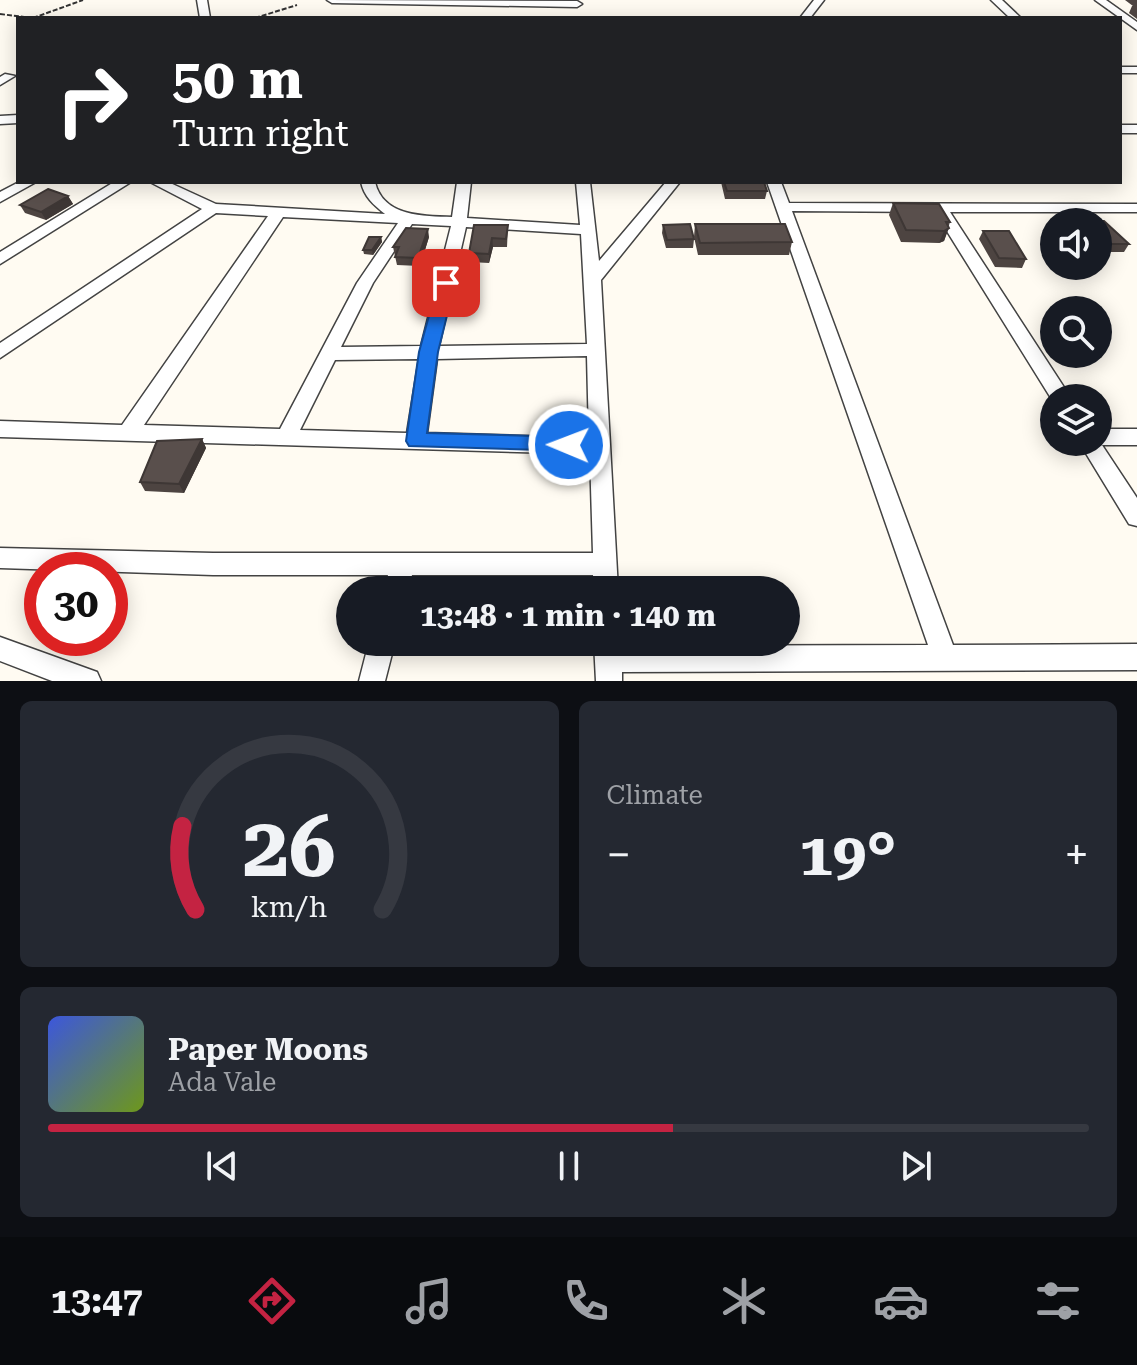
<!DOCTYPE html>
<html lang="en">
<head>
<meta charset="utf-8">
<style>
  :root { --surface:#171b24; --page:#242831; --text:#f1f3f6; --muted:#9ea1a6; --line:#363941; --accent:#c42342 }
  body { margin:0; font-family:"Roboto Serif",serif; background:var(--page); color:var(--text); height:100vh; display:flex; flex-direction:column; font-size:30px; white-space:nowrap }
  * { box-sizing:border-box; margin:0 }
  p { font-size:26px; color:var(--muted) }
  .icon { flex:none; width:44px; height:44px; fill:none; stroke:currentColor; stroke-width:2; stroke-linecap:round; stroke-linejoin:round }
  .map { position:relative; height:681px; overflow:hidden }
  .drawer { display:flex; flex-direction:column; gap:20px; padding:20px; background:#0d0f14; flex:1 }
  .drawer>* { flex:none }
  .hud { position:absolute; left:16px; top:16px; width:1106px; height:168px; border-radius:0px; box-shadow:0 4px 20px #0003; background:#202124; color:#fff; overflow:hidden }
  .tools { position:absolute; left:1040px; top:208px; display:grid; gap:16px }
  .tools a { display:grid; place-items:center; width:72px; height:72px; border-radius:50%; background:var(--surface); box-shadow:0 4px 20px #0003; font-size:40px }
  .speed { position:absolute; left:24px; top:552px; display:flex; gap:16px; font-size:40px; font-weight:700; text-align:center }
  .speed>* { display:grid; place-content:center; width:104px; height:104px; border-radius:50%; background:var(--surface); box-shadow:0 4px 20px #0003; line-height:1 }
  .speed .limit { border:12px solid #d22; background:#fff; color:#111 }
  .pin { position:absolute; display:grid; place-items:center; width:68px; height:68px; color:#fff; margin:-34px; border-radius:16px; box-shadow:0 4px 12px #0006 }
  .me { position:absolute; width:88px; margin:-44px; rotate:271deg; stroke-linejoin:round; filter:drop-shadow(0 0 6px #0008) }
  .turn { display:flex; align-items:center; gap:28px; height:168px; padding:0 24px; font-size:36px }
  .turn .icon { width:104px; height:104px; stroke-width:2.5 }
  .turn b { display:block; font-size:56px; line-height:68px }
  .big { font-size:60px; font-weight:700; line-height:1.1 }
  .drawer .tile { flex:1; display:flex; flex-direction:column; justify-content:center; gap:12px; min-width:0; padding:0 28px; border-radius:12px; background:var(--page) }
  .drawer .dial { align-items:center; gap:0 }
  .dial svg { height:208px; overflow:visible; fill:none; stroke:var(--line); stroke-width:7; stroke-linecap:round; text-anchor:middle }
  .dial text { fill:var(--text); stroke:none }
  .song { display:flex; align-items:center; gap:24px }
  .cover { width:96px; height:96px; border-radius:12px; background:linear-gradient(135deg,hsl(230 70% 55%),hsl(80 70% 35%)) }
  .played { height:8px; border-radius:4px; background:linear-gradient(90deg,var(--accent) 60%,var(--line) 60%) }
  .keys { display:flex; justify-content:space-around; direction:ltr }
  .heat { display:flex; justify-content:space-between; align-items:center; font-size:44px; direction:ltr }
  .drawer .tiles { flex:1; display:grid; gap:20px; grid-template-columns:1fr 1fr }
  .tile:last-child { grid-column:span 2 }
  .trip { position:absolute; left:336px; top:576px; width:464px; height:80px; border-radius:40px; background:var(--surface); box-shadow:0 4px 20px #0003; font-weight:700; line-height:80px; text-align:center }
  .menu { display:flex; height:128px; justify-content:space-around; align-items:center; background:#090b0e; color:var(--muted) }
  .menu .icon { width:56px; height:56px }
  .menu .on { color:var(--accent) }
  .menu b { font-size:36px; color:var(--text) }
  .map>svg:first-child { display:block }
</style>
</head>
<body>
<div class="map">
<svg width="1137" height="681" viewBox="0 0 1137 681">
  <rect width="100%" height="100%" fill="#fffbf2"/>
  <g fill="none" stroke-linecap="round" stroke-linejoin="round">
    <defs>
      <path id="minor" d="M197,0H207L210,18H200Z
        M327,0L577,1L582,4L577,7L332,3Z
        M814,0H824L810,18H800Z
        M991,0H1002L1021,18H1010Z
        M1095,0H1106L1137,22V30Z
        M1120,67H1137V73H1120Z
        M5,74L15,76L0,85V77Z
        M18,115V123L0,124V116Z
        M1120,125H1137V133H1120Z
        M19,182H36L0,202V192Z
        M114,182H131L0,264V252Z
        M150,182H168L216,204L385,214C374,205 364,197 361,182H375C383,217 424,216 452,217L457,182H471L467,218L580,225L576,182H590L599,261L666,182H680L601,280L618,590H594L593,575H412L408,590H384L388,575H213L0,568V548L213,553H593L590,454L0,437V421L122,425L268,216L216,213L0,358V343L202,209ZM283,217L398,223L357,283L280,429L144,425ZM412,224L451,226L421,346L341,347L373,283ZM466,227L581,234L587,344L439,346ZM587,356L589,438L427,433L437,359ZM419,359L407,433L300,430L335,360Z
        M767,182H781L789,203L1137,204V212H950L1071,398H1054V403L935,212L792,211L953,645L1137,644V670L622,672V681H596L594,642H620V646L928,645Z
        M1098,429H1137V445H1102L1137,498V526L1129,524L1079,442H1098Z
        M0,637L97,672L101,681H52L0,661Z
        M369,642H395L385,681H359Z"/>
    </defs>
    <use href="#minor" stroke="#434343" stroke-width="3"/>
    <path stroke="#323232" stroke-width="2" stroke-dasharray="5 2" stroke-linecap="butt" d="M0,14L32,18
      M33,18L83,0
      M255,18L297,5"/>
    <use href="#minor" fill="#fff" fill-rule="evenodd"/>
  </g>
  <path fill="#4d4441" d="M1125,0H1137V19L1129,13L1132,6H1133Z
    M721,182H764L767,191L765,199H725Z
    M68,196L73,204L46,220L25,213L20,205Z
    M893,203L950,222L944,241L939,243L901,242L889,215Z
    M1079,221H1104L1129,244L1124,252H1100L1098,251V222H1078Z
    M695,224L792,242L789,255H698L694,237Z
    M508,225L507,247H493L489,263L470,262L469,253Z
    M663,225L694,239L693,248H666L662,233Z
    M983,231L1026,259L1022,268L995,267L979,239Z
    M381,237L382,242L373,255L364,254L363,250Z
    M429,237L420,266L397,265L393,247Z
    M202,439L206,448L184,493L145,491L140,482Z"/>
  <path fill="#3e3735" d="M68,196L73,204L46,220L41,212Z
    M949,228L944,241L939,243L944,231Z
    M428,229L429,237L420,266L418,258Z
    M381,237L382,242L373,255L372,250Z
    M492,238L493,247L489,263V254Z
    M202,439L206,448L184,493L179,484Z"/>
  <path fill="#594f4c" stroke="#3e3735" stroke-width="2" d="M724,182H764L767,191H727Z
    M48,189L68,196L41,212L20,205Z
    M893,203L939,204L950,222H946L949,228L944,231L906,230Z
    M1079,221H1104L1129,244H1105L1098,240V222H1080Z
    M690,224L694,239L667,240L663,225Z
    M695,224H785L792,242L700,243Z
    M474,225H508L506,239L492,238L489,254L469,253Z
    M406,228L428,229L418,258L395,257L399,247H393Z
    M983,231H1009L1026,259L999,258Z
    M369,237H381L372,250H363Z
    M202,439L179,484L140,482L157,441Z"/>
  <path fill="#1a73e8" stroke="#114b97" stroke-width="2" d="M446,278L455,283L438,352L427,433L569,437L576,439L579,445L576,451L409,446L406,441L419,352L438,283Z"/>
</svg>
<div class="tools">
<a><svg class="icon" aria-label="sound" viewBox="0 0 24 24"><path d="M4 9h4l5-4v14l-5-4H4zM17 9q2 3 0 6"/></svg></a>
<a><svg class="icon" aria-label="search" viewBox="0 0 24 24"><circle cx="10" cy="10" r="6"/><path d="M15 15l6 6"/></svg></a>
<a><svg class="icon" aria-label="layers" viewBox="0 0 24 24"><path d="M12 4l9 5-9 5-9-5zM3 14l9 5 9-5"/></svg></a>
</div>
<div class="speed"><div class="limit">30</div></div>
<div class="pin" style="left:446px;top:283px;background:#d93025"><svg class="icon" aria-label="arrive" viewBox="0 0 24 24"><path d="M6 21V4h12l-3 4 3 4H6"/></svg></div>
<svg class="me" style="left:569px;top:445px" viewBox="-20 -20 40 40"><circle r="17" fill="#1a73e8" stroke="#fff" stroke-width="3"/><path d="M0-11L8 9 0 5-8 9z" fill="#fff"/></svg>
<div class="trip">13:48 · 1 min · 140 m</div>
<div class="hud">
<div class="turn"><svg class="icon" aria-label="right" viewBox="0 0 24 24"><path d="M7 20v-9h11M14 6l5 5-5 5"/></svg><div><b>50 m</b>Turn right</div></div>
</div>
</div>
<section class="drawer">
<div class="tiles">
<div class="tile dial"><svg viewBox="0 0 100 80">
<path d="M14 69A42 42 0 1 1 86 69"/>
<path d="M14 69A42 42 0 0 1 9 37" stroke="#c42342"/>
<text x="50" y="56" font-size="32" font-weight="700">26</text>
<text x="50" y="72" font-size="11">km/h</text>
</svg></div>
<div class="tile"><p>Climate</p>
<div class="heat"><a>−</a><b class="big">19°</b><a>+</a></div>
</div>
<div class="tile">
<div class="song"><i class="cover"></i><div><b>Paper Moons</b><p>Ada Vale</p></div></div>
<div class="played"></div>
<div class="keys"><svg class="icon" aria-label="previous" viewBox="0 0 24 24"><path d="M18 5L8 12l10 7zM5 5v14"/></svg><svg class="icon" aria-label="pause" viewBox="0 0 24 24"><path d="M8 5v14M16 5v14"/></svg><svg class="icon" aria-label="next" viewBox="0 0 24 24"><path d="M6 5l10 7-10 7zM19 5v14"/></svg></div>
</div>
</div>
</section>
<nav class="menu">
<b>13:47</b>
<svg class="icon on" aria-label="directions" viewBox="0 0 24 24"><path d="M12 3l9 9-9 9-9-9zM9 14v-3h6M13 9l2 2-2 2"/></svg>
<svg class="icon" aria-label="music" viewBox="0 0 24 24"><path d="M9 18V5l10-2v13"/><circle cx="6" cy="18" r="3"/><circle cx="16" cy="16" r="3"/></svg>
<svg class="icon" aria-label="phone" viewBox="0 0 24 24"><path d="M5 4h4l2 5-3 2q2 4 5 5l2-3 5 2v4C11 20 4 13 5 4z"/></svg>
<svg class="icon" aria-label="climate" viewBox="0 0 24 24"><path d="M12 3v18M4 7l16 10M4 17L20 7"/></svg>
<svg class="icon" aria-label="car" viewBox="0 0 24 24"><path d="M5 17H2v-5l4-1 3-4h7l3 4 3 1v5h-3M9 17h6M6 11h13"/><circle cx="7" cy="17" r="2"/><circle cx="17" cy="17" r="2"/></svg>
<svg class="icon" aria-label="filters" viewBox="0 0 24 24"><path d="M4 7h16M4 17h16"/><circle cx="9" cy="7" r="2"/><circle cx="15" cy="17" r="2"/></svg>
</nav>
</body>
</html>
